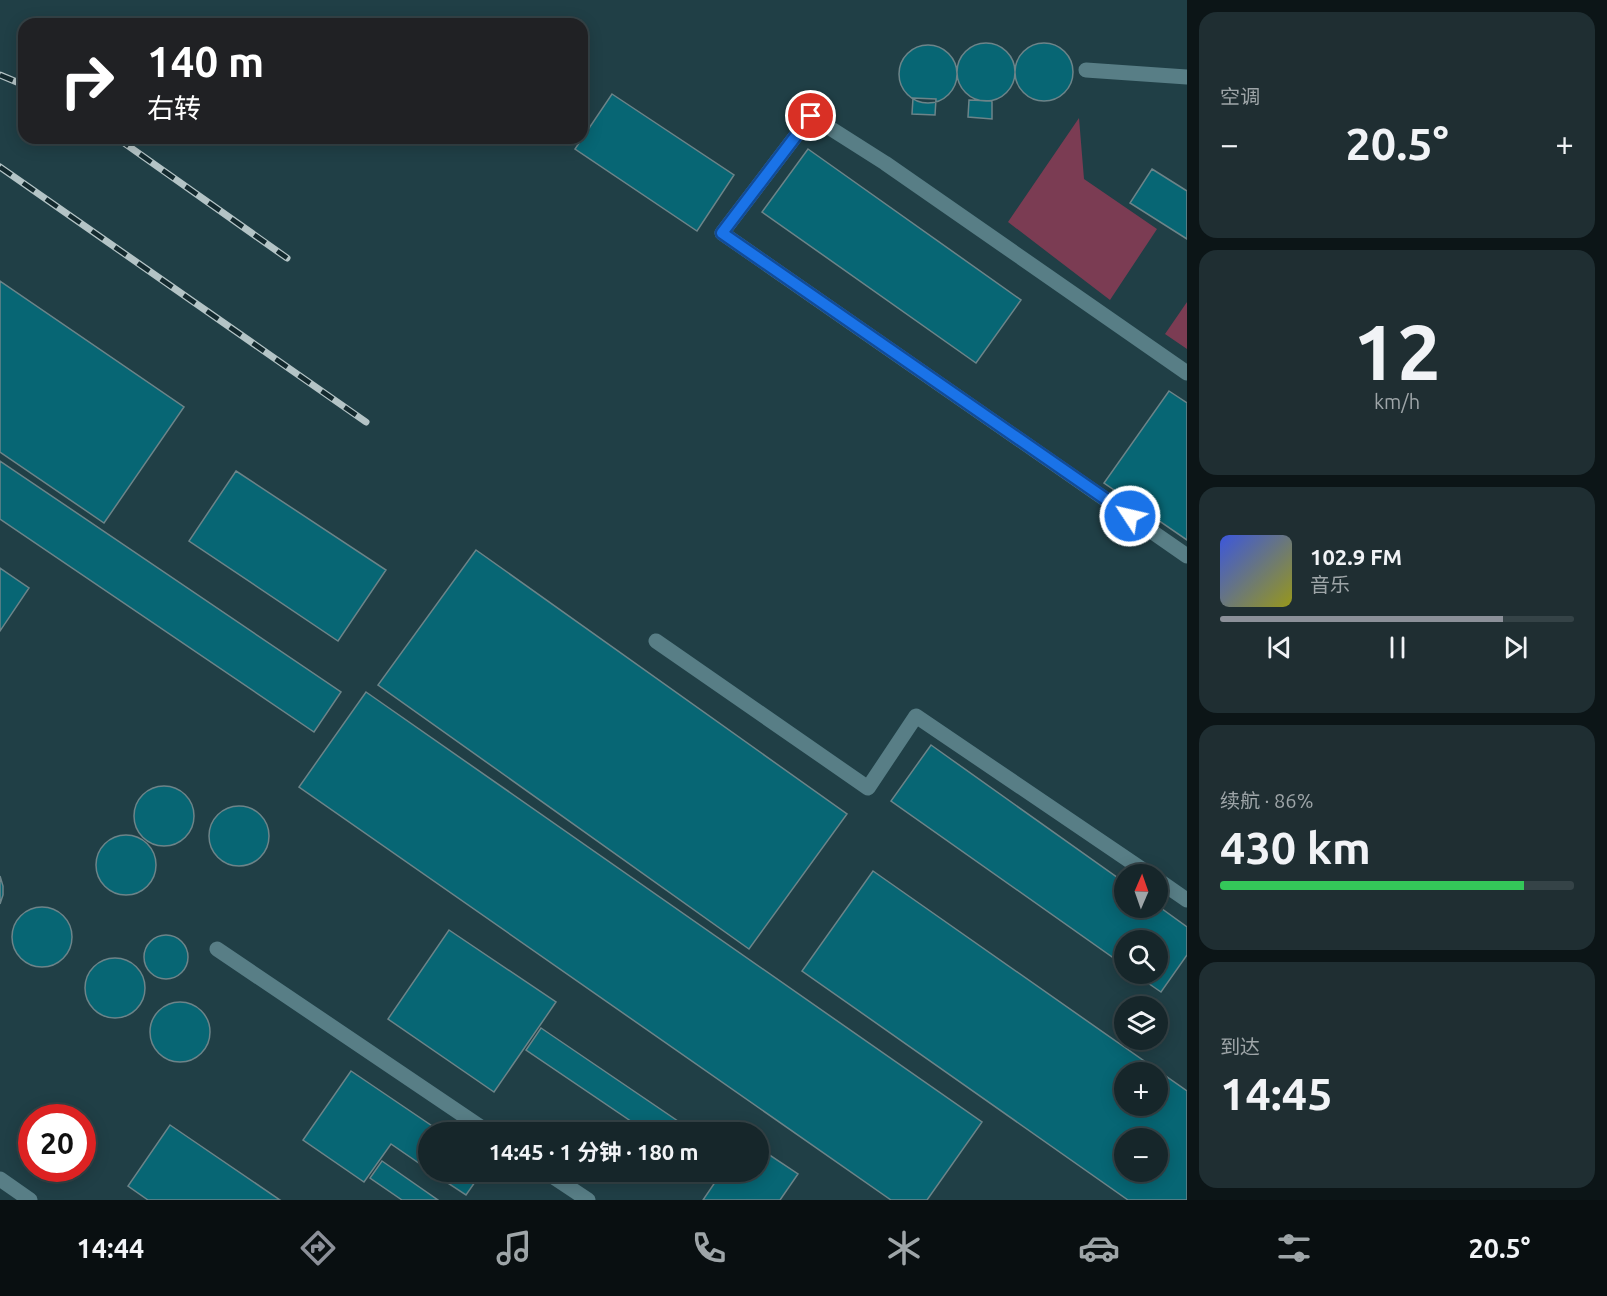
<!DOCTYPE html>
<html lang="zh">
<head>
<meta charset="utf-8">
<style>
  :root { --surface:#16262a; --page:#1f2e32; --text:#f1f3f6; --muted:#9ea5a8; --line:#354347; --accent:#8c9099 }
  body { margin:0; font-family:Ubuntu,"Noto Sans SC",sans-serif; background:var(--page); color:var(--text); height:100vh; display:flex; flex-direction:column; font-size:22px; white-space:nowrap }
  * { box-sizing:border-box; margin:0 }
  p { font-size:20px; color:var(--muted) }
  .icon { flex:none; width:33px; height:33px; fill:none; stroke:currentColor; stroke-width:2; stroke-linecap:round; stroke-linejoin:round }
  .map { position:relative; flex:1; overflow:hidden }
  .drawer { display:flex; flex-direction:column; gap:12px; padding:12px; background:#0c1517; width:420px }
  .drawer>* { flex:none }
  .hud { position:absolute; left:18px; top:18px; width:570px; height:126px; border-radius:18px; box-shadow:0 3px 15px #0003,0 0 0 2px var(--line); background:#202124; color:#fff; overflow:hidden }
  .needle { width:39px; rotate:2deg }
  .fabs { position:absolute; left:1114px; top:864px; display:grid; gap:12px }
  .fabs a { display:grid; place-items:center; width:54px; height:54px; border-radius:50%; background:var(--surface); box-shadow:0 3px 15px #0003,0 0 0 2px var(--line); font-size:30px }
  .speed { position:absolute; left:18px; top:1104px; display:flex; gap:12px; font-size:30px; font-weight:700; text-align:center }
  .speed>* { display:grid; place-content:center; width:78px; height:78px; border-radius:50%; background:var(--surface); box-shadow:0 3px 15px #0003,0 0 0 2px var(--line); line-height:1 }
  .speed .limit { border:9px solid #d22; background:#fff; color:#111 }
  .pin { position:absolute; display:grid; place-items:center; width:51px; height:51px; color:#fff; margin:-26px; border:3px solid #fff; border-radius:50%; box-shadow:0 2px 6px #0007 }
  .me { position:absolute; width:66px; margin:-33px; rotate:305deg; stroke-linejoin:round; filter:drop-shadow(0 0 4px #0008) }
  .turn { display:flex; align-items:center; gap:21px; height:126px; padding:0 30px; font-size:27px }
  .turn .icon { width:78px; height:78px; stroke-width:2.5 }
  .turn b { display:block; font-size:42px; line-height:51px }
  .big { font-size:45px; font-weight:700; line-height:1.1 }
  .drawer .card { flex:1; display:flex; flex-direction:column; justify-content:center; gap:9px; min-width:0; padding:0 21px; border-radius:18px; background:var(--page) }
  .drawer .dial { align-items:center; gap:0 }
  .dial b { font-size:78px; line-height:1 }
  .song { display:flex; align-items:center; gap:18px }
  .cover { width:72px; height:72px; border-radius:9px; background:linear-gradient(135deg,hsl(230 70% 55%),hsl(60 70% 35%)) }
  .played { height:6px; border-radius:3px; background:linear-gradient(90deg,var(--accent) 80%,var(--line) 80%) }
  .keys { display:flex; justify-content:space-around; direction:ltr }
  .heat { display:flex; justify-content:space-between; align-items:center; font-size:33px; direction:ltr }
  .charge { height:9px; border-radius:4px; background:linear-gradient(90deg,#34c759 86%,var(--line) 0) }
  .trip { position:absolute; left:418px; top:1122px; width:351px; height:60px; border-radius:30px; background:var(--surface); box-shadow:0 3px 15px #0003,0 0 0 2px var(--line); font-weight:700; line-height:60px; text-align:center }
  .menu { display:flex; height:96px; justify-content:space-around; align-items:center; background:#090f11; color:var(--muted) }
  .menu .icon { width:42px; height:42px }
  .menu .on { color:var(--accent) }
  .menu b { font-size:27px; color:var(--text) }
  main { display:flex; flex:1; min-height:0 }
  .map>svg:first-child { display:block }
</style>
</head>
<body>
<main>
<div class="map">
<svg width="1187" height="1200" viewBox="0 0 1187 1200">
  <rect width="100%" height="100%" fill="#1d3338"/>
  <path fill="#203f46" fill-rule="evenodd" d="M0,0H1187V1200H0ZM24,24H582V138H24ZM1125,874H1158V908H1125ZM1125,940H1158V974H1125ZM1125,1006H1158V1040H1125ZM1125,1072H1158V1106H1125ZM32,1118H82V1168H32ZM429,1132H759V1172H429ZM1125,1138H1158V1172H1125Z"/>
  <path fill="#7b3c53" d="M1079,118L1084,179L1157,229L1110,300L1008,222Z
    M1187,302V349L1165,334Z"/>
  <path fill="#076674" stroke="#6c8489" stroke-width="1.5" fill-rule="evenodd" d="M957 72a29 29 0 1 1 58 0a29 29 0 1 1-58 0Z
    M1015 72a29 29 0 1 1 58 0a29 29 0 1 1-58 0Z
    M899 74a29 29 0 1 1 58 0a29 29 0 1 1-58 0Z
    M612,94L734,175L697,231L575,149Z
    M913,98L936,99L935,115L912,114Z
    M969,100L992,101V119L968,117Z
    M808,149L1021,300L976,363L762,212Z
    M1152,169L1187,191V239L1130,203Z
    M0,281L184,407L104,523L0,452Z
    M1169,391L1187,403V540L1104,483Z
    M0,461L341,692L314,732L0,519Z
    M236,471L386,570L338,641L189,541Z
    M476,550L847,814L749,949L378,685Z
    M0,568L29,588L0,631Z
    M366,692L982,1122L927,1200H891L299,787Z
    M931,745L1125,883V908L1158,906L1187,927V955L1161,992L1135,974H1158V940H1125V966L891,801Z
    M134 816a30 30 0 1 1 60 0a30 30 0 1 1-60 0Z
    M209 836a30 30 0 1 1 60 0a30 30 0 1 1-60 0Z
    M96 865a30 30 0 1 1 60 0a30 30 0 1 1-60 0Z
    M873,871L1187,1091V1200H1128L802,971ZM1125,1072H1158V1106H1125ZM1125,1138H1158V1172H1125Z
    M0,876L3,886V895L0,904Z
    M12 937a30 30 0 1 1 60 0a30 30 0 1 1-60 0Z
    M449,930L556,1002L494,1092L388,1019Z
    M144 957a22 22 0 1 1 44 0a22 22 0 1 1-44 0Z
    M85 988a30 30 0 1 1 60 0a30 30 0 1 1-60 0Z
    M150 1032a30 30 0 1 1 60 0a30 30 0 1 1-60 0Z
    M541,1028L694,1132H647L526,1050Z
    M351,1071L441,1132H429V1170L391,1144L364,1182L303,1140Z
    M170,1125L280,1200H148L128,1186Z
    M759,1148L798,1174L780,1200H703L722,1172H759Z
    M382,1161L438,1200H402L370,1178Z
    M431,1172H482L466,1195Z
    M703,1172H721L715,1180Z"/>
  <g fill="none" stroke-linecap="round" stroke-linejoin="round">
    <path stroke="#587e86" stroke-width="15" d="M1086,70L1187,77
      M1187,373L885,163L811,116L722,233L1187,556
      M656,641L868,788L916,716L1149,874
      M1158,880L1187,900
      M217,949L488,1132
      M546,1172L588,1200
      M0,1179L30,1200"/>
    <defs>
      <path id="rail" d="M0,75L24,85
        M117,138L287,258
        M0,167L366,422"/>
    </defs>
    <use href="#rail" stroke="#b4c4c6" stroke-width="7"/>
    <use href="#rail" stroke="#13292e" stroke-width="4.5" stroke-dasharray="14" stroke-linecap="butt"/>
  </g>
  <g fill="none" stroke-linecap="round" stroke-linejoin="round">
    <defs>
      <path id="route" d="M811,116L722,233L1130,516"/>
    </defs>
    <use href="#route" stroke="#114b97" stroke-width="15"/>
    <use href="#route" stroke="#1a73e8" stroke-width="10"/>
  </g>
</svg>
<div class="fabs">
<a><svg class="needle" viewBox="-14 -14 28 28"><path d="M0-13l5 13h-10z" fill="#e53935"/><path d="M0 13l5-13h-10z" fill="#9ea5a8"/></svg></a>
<a><svg class="icon" aria-label="search" viewBox="0 0 24 24"><circle cx="10" cy="10" r="6"/><path d="M15 15l6 6"/></svg></a>
<a><svg class="icon" aria-label="layers" viewBox="0 0 24 24"><path d="M12 4l9 5-9 5-9-5zM3 14l9 5 9-5"/></svg></a>
<a>+</a>
<a>−</a>
</div>
<div class="speed"><div class="limit">20</div></div>
<div class="pin" style="left:811px;top:116px;background:#d93025"><svg class="icon" aria-label="arrive" viewBox="0 0 24 24"><path d="M6 21V4h12l-3 4 3 4H6"/></svg></div>
<svg class="me" style="left:1130px;top:516px" viewBox="-20 -20 40 40"><circle r="17" fill="#1a73e8" stroke="#fff" stroke-width="3"/><path d="M0-11L8 9 0 5-8 9z" fill="#fff"/></svg>
<div class="trip">14:45 · 1 分钟 · 180 m</div>
<div class="hud">
<div class="turn"><svg class="icon" aria-label="right" viewBox="0 0 24 24"><path d="M7 20v-9h11M14 6l5 5-5 5"/></svg><div><b>140 m</b>右转</div></div>
</div>
</div>
<section class="drawer">
<div class="card"><p>空调</p>
<div class="heat"><a>−</a><b class="big">20.5°</b><a>+</a></div>
</div>
<div class="card dial"><b>12</b><p>km/h</p></div>
<div class="card">
<div class="song"><i class="cover"></i><div><b>102.9 FM</b><p>音乐</p></div></div>
<div class="played"></div>
<div class="keys"><svg class="icon" aria-label="previous" viewBox="0 0 24 24"><path d="M18 5L8 12l10 7zM5 5v14"/></svg><svg class="icon" aria-label="pause" viewBox="0 0 24 24"><path d="M8 5v14M16 5v14"/></svg><svg class="icon" aria-label="next" viewBox="0 0 24 24"><path d="M6 5l10 7-10 7zM19 5v14"/></svg></div>
</div>
<div class="card"><p>续航 · 86%</p><b class="big">430 km</b><div class="charge"></div></div>
<div class="card"><p>到达</p><b class="big">14:45</b></div>
</section>
</main>
<nav class="menu">
<b>14:44</b>
<svg class="icon on" aria-label="directions" viewBox="0 0 24 24"><path d="M12 3l9 9-9 9-9-9zM9 14v-3h6M13 9l2 2-2 2"/></svg>
<svg class="icon" aria-label="music" viewBox="0 0 24 24"><path d="M9 18V5l10-2v13"/><circle cx="6" cy="18" r="3"/><circle cx="16" cy="16" r="3"/></svg>
<svg class="icon" aria-label="phone" viewBox="0 0 24 24"><path d="M5 4h4l2 5-3 2q2 4 5 5l2-3 5 2v4C11 20 4 13 5 4z"/></svg>
<svg class="icon" aria-label="climate" viewBox="0 0 24 24"><path d="M12 3v18M4 7l16 10M4 17L20 7"/></svg>
<svg class="icon" aria-label="car" viewBox="0 0 24 24"><path d="M5 17H2v-5l4-1 3-4h7l3 4 3 1v5h-3M9 17h6M6 11h13"/><circle cx="7" cy="17" r="2"/><circle cx="17" cy="17" r="2"/></svg>
<svg class="icon" aria-label="filters" viewBox="0 0 24 24"><path d="M4 7h16M4 17h16"/><circle cx="9" cy="7" r="2"/><circle cx="15" cy="17" r="2"/></svg>
<b>20.5°</b>
</nav>
</body>
</html>
